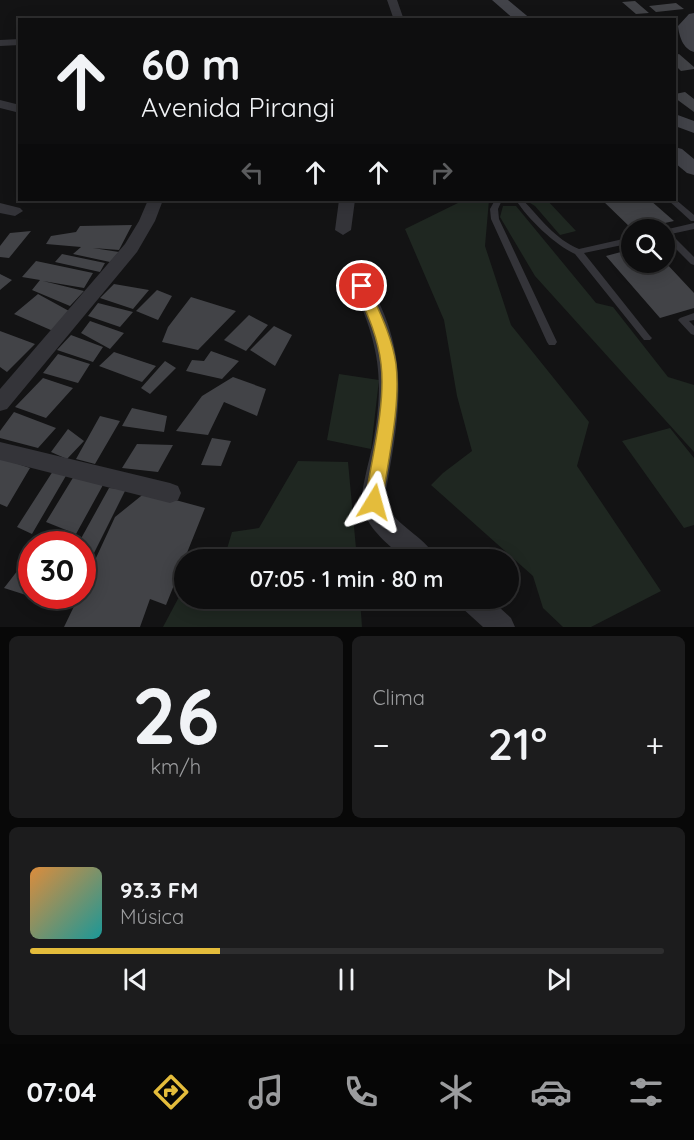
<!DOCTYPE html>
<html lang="pt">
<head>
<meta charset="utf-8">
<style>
  :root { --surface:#0e0e0f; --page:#1c1c1d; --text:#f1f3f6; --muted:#9b9c9e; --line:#2e2e2f; --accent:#e4bc3b }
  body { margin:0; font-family:Quicksand,sans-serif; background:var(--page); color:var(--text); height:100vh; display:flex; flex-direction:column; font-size:22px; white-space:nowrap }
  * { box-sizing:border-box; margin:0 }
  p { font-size:20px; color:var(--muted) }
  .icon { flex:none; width:33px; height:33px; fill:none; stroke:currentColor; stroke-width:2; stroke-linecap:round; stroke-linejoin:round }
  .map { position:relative; height:627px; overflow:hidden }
  .panel { display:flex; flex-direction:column; gap:9px; padding:9px; background:#080808; flex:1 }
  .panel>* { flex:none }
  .guide { position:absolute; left:18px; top:18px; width:658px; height:183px; border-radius:0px; box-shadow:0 3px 15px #0003,0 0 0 2px var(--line); background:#0e0e0f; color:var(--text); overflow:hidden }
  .fabs { position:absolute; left:621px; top:219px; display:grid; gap:12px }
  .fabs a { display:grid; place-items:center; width:54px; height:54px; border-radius:50%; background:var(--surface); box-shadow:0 3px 15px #0003,0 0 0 2px var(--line); font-size:30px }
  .speed { position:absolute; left:18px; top:531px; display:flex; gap:12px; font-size:30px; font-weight:700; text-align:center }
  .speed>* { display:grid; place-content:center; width:78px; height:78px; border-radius:50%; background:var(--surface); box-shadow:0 3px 15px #0003,0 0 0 2px var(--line); line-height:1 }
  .speed .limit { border:9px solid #d22; background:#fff; color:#111 }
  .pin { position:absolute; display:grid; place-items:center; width:51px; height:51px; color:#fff; margin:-26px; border:3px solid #fff; border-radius:50%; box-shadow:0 2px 6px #0007 }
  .me { position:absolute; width:66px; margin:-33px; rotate:8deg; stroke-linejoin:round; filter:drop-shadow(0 0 4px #0008) }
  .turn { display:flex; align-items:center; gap:21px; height:126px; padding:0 24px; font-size:27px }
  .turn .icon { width:78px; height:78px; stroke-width:2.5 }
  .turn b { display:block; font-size:42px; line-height:51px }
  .lanes { display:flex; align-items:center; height:57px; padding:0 24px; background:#0003; justify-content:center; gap:30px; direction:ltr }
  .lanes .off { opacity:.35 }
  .big { font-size:45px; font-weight:600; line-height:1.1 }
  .panel .widget { flex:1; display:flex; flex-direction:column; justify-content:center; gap:9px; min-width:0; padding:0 21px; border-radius:9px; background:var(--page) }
  .panel .dial { align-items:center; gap:0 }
  .dial b { font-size:78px; line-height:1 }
  .song { display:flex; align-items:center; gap:18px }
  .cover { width:72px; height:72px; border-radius:9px; background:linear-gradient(135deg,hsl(30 70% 55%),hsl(180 70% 35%)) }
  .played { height:6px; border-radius:3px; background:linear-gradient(90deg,var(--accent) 30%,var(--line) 30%) }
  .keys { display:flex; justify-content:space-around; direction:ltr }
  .heat { display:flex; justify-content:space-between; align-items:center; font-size:33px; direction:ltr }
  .panel .tiles { flex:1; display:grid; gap:9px; grid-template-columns:1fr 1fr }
  .widget:last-child { grid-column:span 2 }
  .trip { position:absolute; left:174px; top:549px; width:345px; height:60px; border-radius:30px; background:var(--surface); box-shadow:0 3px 15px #0003,0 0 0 2px var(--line); font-weight:600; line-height:60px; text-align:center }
  .tabs { display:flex; height:96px; justify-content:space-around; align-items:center; background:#060606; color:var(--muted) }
  .tabs .icon { width:42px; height:42px }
  .tabs .on { color:var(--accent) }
  .tabs b { font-size:27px; color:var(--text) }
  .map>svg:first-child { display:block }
</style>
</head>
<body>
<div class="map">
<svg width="694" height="627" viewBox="0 0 694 627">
  <rect width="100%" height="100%" fill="#131314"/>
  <path fill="#1f2721" d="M464,200H489L485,246L511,325L589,422L577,466L661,591L591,627H563L543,608L533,576L431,485L443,473L472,451L457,396L444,320L405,229Z
    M525,200H547L576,231L560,235L535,206Z
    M503,206H516L596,303L613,307L668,377L694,385V452L535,276L500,217Z
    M339,374L379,380L371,449L327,440Z
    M670,428L694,458V525L684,528L622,441Z
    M298,461L348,462L357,559H224L232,532L259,528Z
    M180,595L208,609L212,599H360L362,627H163Z"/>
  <path fill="#424347" d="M635,1L649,13L636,14L622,2Z
    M676,3L684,9L656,12L649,6Z
    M679,54L694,67V69L681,71L675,65V55Z
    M685,92L694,99V112L675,98V94Z
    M602,200H650L674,221L633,230Z
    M132,225L119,250L93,248L119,252L110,262L73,254L81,247L46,244L51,236L76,232L80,226Z
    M31,231L9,258L0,257V246L10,233Z
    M632,249V262H665L694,293V308L660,318L606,256Z
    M62,254L105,263L100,272L55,262Z
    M36,261L93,273L84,288L43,281L84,291L70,306L32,290L40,280L22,277Z
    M0,274L12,280L0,290Z
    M114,284L149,290L133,309L100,298Z
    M157,290L172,296L158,320L136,311Z
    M38,294L69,311L53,331L14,314Z
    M191,297L236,311L198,350L162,342L168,327Z
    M98,303L133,312L120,327L88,316Z
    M249,315L268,325L246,351L224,340Z
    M90,321L124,333L110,349L81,333Z
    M274,326L292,335L275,366L250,350Z
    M0,331L35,344L7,372L0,367Z
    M71,335L103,347L93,362L57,350Z
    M211,351L239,361L222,379L186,371L192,360L204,361Z
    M114,352L156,366L142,382L99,366Z
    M58,354L90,364L78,383L43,373Z
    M165,361L176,368L150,394L141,388Z
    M233,377L266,389L257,416L224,402L208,435L176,431L202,396Z
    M43,378L73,388L46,418L15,407Z
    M132,408L167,416L164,432L122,426Z
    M14,412L56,428L38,448L0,438V431Z
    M100,416L120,421L95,464L76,459Z
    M68,429L84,441L67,459L51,452Z
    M212,438L231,441L221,466L201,465Z
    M137,444L173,445L158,472L122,468Z
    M0,458L30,468L7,507L0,504Z
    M53,471L67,474L32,534L17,527Z
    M74,476L103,485L76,534L46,522Z
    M109,488L126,489L89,563L82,561V544H78Z
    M146,492L205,508L166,605L150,599L140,627H64L79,596H82V588L115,517Z
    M44,536L65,544H38Z
    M32,552V596H51L48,602L4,588Z"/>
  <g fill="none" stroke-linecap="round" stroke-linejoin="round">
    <path fill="#343439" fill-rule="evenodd" d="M675,199L694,215V221H691L668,200Z
      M495,200H502L498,209L499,219L557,342L555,345H549L547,342L491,219L490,209Z
      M516,200H523C540,218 555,239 579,249L632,237V243L584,253L650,336L652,338L650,340H644L575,254C555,245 527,218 516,200Z
      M694,223V229L671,234L694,257V265L691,264L664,237V230Z
      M694,313V320L689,321L694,326V335L691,334L678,320L680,318Z"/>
    <path fill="#343439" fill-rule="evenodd" d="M387,0H397L404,20H394Z
      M20,39V45L0,46V40Z
      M0,100L20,105V113L0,108Z
      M148,200H163L155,221L137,252L7,409L0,411V389L125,244L139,221Z
      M339,200H355L351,230L343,235L335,230Z
      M0,203L20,208L23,211L15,216L0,213Z
      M362,280L368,282C414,359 398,419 384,502C396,527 427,537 437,560H406C390,546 363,526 362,502C361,489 370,458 373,443C385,378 379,346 353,286L356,282Z
      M0,442L170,483L178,486L181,493L178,500L170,503L0,460Z
      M458,598H489L511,618L515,627H483L461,607Z"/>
    <path fill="#424349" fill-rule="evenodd" d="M492,0H508L532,20H515Z
      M694,13V52C683,49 679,36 678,26L689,14Z
      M675,114L694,121V133L675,126Z
      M675,147L682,149L694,159V175L687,173L675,163Z"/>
  </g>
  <path fill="#e4bc3b" stroke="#947a26" stroke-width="1.5" d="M362,281L368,286C379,311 392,336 396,364C401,404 388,461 382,502L380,507L374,510L367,507L365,502C371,461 386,405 381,364C378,336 366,311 355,286Z"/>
</svg>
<div class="fabs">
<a><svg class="icon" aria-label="search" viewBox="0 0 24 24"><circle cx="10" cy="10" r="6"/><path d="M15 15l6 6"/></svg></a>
</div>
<div class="speed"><div class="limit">30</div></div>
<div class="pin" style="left:362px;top:286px;background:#d93025"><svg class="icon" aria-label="arrive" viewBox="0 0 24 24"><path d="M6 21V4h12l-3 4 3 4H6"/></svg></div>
<svg class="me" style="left:374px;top:502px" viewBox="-20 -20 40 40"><path d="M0-17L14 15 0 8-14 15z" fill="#e4bc3b" stroke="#fff" stroke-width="4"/></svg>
<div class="trip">07:05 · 1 min · 80 m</div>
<div class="guide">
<div class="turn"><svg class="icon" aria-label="ahead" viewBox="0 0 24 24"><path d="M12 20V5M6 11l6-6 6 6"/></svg><div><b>60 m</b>Avenida Pirangi</div></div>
<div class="lanes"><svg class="icon off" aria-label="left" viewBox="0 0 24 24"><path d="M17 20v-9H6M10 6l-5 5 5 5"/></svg><svg class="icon" aria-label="ahead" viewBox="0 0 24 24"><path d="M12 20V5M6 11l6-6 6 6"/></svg><svg class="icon" aria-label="ahead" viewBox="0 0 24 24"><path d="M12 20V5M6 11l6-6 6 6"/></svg><svg class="icon off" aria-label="right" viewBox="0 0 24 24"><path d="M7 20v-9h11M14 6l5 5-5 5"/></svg></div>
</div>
</div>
<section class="panel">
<div class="tiles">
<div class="widget dial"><b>26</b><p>km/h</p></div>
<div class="widget"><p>Clima</p>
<div class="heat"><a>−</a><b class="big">21°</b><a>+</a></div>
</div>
<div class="widget">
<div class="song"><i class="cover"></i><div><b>93.3 FM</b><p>Música</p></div></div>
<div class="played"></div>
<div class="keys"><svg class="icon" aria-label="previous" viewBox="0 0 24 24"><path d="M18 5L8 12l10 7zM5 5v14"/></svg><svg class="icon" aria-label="pause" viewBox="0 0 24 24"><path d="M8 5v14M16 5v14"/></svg><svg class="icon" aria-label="next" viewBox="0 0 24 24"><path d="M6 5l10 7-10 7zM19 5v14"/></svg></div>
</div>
</div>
</section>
<nav class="tabs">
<b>07:04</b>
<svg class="icon on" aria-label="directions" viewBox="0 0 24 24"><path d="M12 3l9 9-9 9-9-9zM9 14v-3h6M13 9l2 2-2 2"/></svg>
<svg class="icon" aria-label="music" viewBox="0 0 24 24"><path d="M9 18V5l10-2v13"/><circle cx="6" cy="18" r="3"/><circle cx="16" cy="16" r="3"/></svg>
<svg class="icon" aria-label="phone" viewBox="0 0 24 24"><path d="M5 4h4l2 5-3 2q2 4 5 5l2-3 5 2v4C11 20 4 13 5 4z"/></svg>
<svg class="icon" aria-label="climate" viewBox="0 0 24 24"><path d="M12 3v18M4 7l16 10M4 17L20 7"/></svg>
<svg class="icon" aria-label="car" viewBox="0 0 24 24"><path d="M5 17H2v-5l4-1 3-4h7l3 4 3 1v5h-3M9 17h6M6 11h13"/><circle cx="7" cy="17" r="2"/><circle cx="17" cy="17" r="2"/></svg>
<svg class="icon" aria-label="filters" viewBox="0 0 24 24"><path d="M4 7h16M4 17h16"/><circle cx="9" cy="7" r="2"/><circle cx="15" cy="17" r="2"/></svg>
</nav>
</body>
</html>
